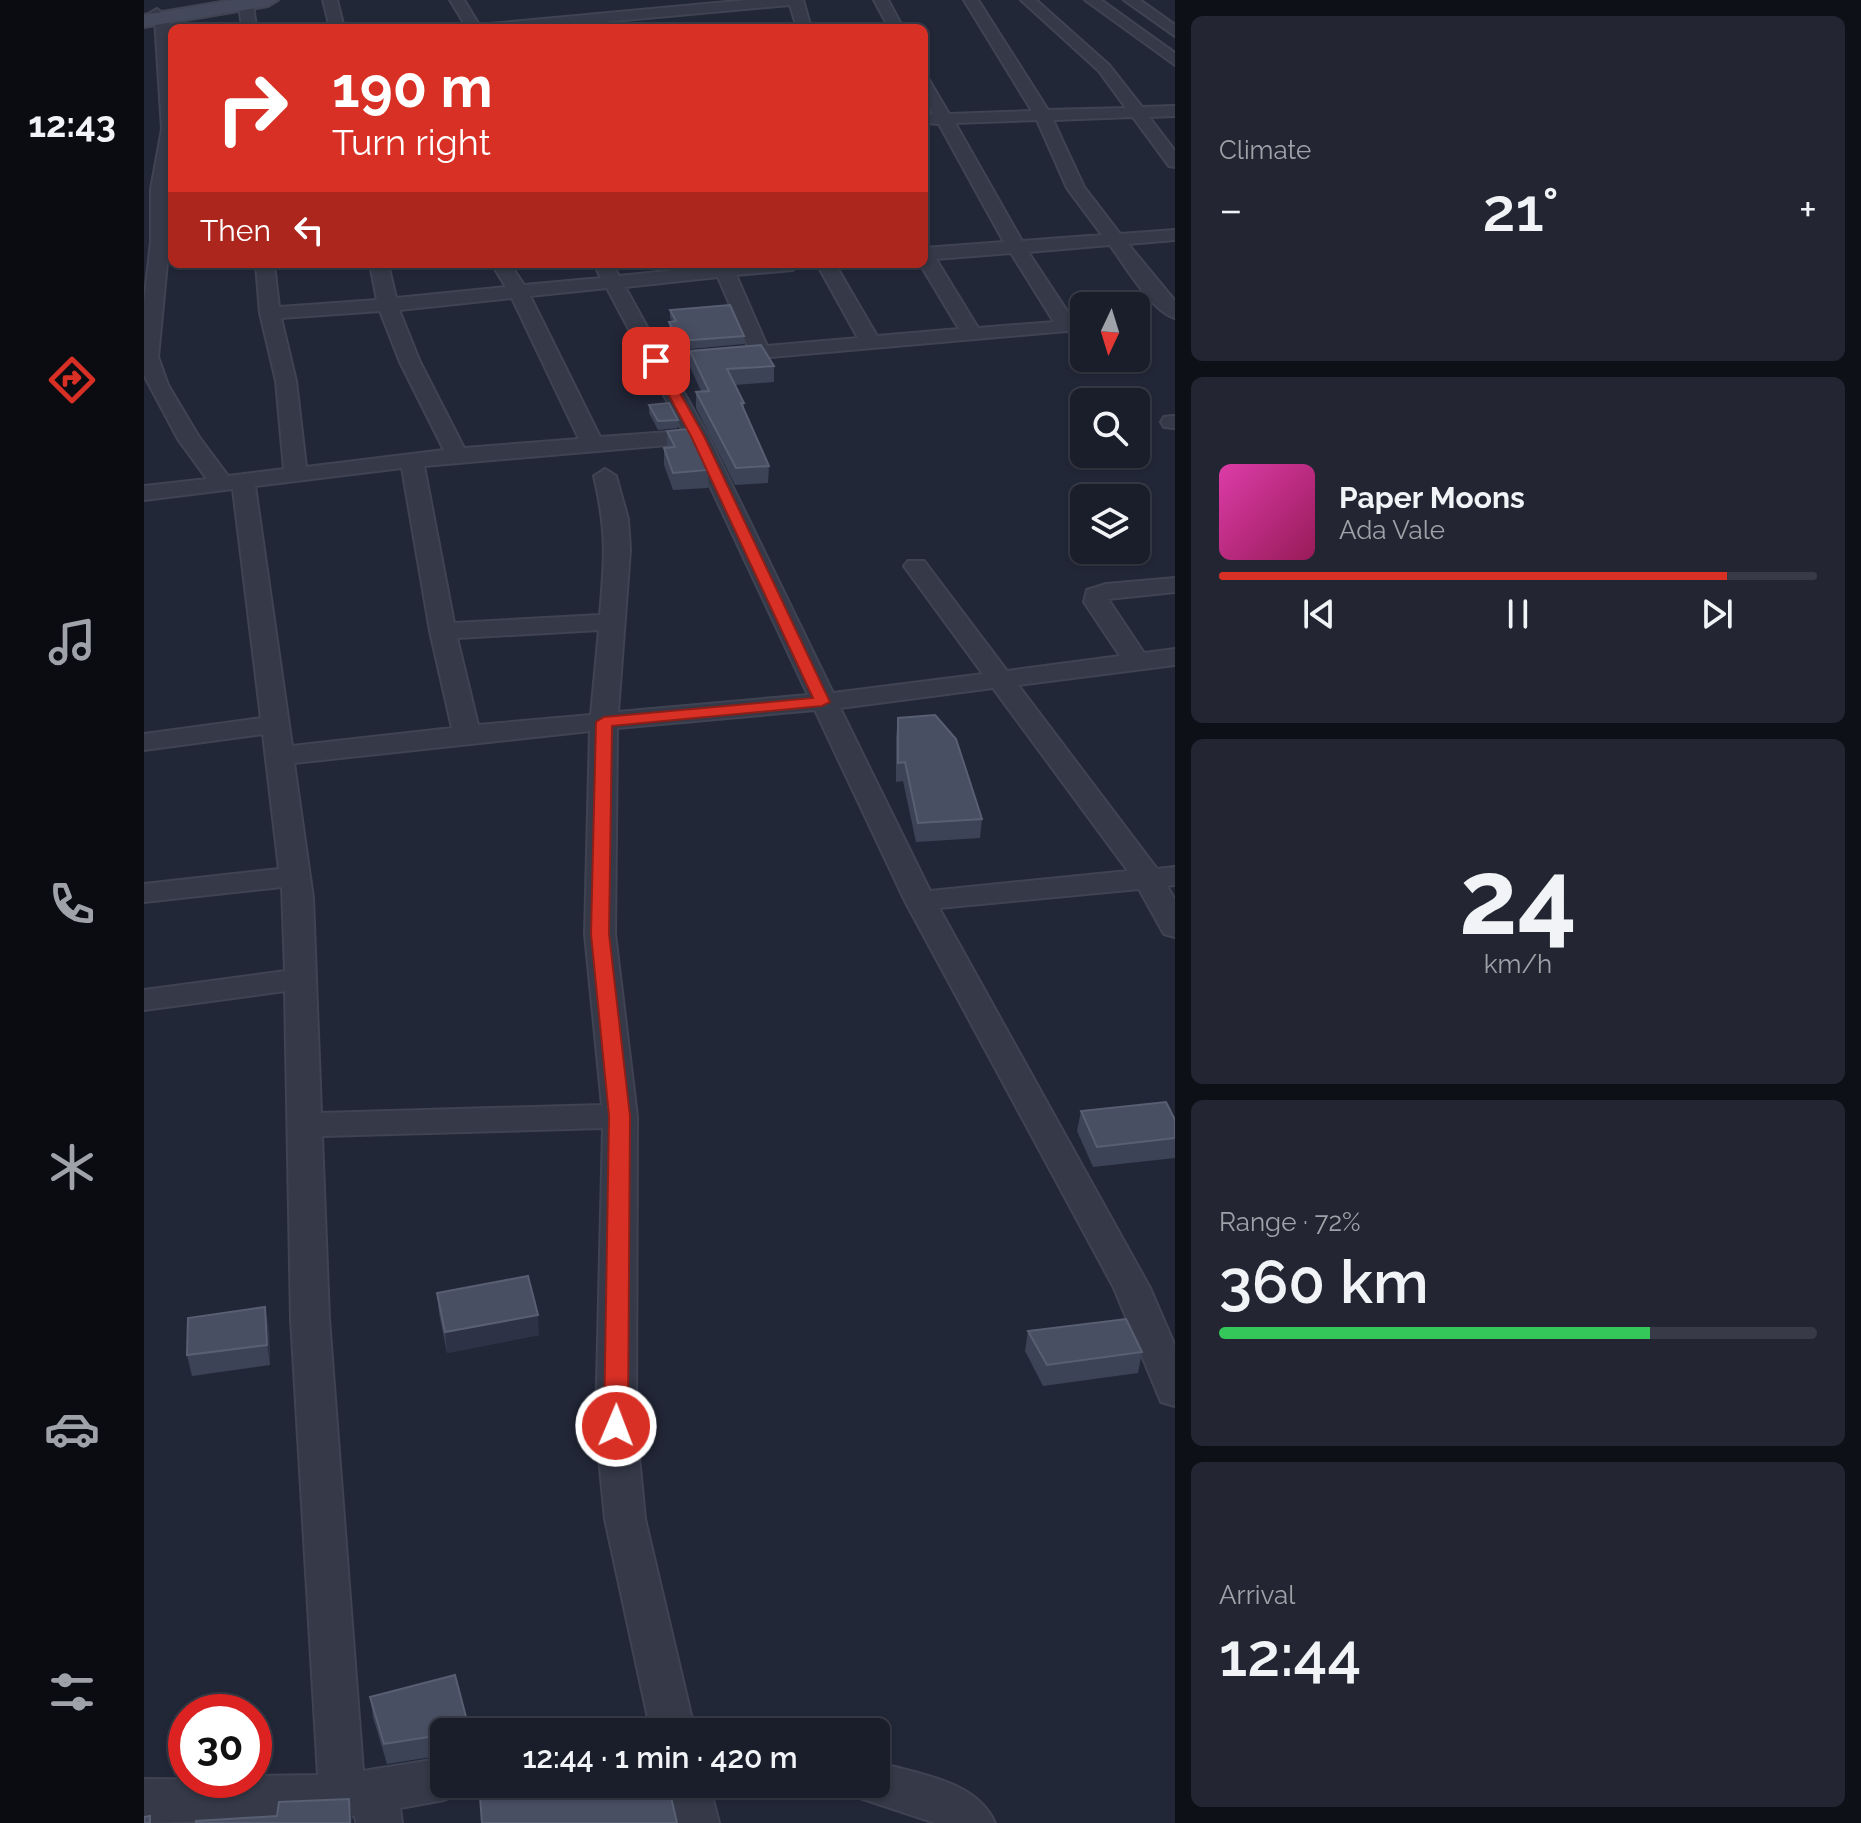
<!DOCTYPE html>
<html lang="en">
<head>
<meta charset="utf-8">
<style>
  :root { --surface:#1a1d2a; --page:#232632; --text:#f1f3f6; --muted:#9fa2a8; --line:#383b47; --accent:#d93025 }
  body { margin:0; font-family:Raleway,sans-serif; background:var(--page); color:var(--text); height:100vh; display:flex; flex-direction:column; font-size:30px; white-space:nowrap }
  * { box-sizing:border-box; margin:0 }
  p { font-size:26px; color:var(--muted) }
  .icon { flex:none; width:44px; height:44px; fill:none; stroke:currentColor; stroke-width:2; stroke-linecap:round; stroke-linejoin:round }
  .map { position:relative; flex:1; overflow:hidden }
  .panel { display:flex; flex-direction:column; gap:16px; padding:16px; background:#0e1017; width:686px }
  .panel>* { flex:none }
  .hud { position:absolute; left:24px; top:24px; width:760px; height:244px; border-radius:12px; box-shadow:0 2px 6px #0004,0 0 0 2px var(--line); background:#d93025; color:#fff; overflow:hidden }
  .needle { width:52px; rotate:184deg }
  .fabs { position:absolute; left:926px; top:292px; display:grid; gap:16px }
  .fabs a { display:grid; place-items:center; width:80px; height:80px; border-radius:12px; background:var(--surface); box-shadow:0 2px 6px #0004,0 0 0 2px var(--line); font-size:40px }
  .speed { position:absolute; left:24px; top:1694px; display:flex; gap:16px; font-size:40px; font-weight:700; text-align:center }
  .speed>* { display:grid; place-content:center; width:104px; height:104px; border-radius:50%; background:var(--surface); box-shadow:0 2px 6px #0004,0 0 0 2px var(--line); line-height:1 }
  .speed .limit { border:12px solid #d22; background:#fff; color:#111 }
  .pin { position:absolute; display:grid; place-items:center; width:68px; height:68px; color:#fff; margin:-34px; border-radius:16px; box-shadow:0 4px 12px #0006 }
  .me { position:absolute; width:88px; margin:-44px; rotate:1deg; stroke-linejoin:round; filter:drop-shadow(0 0 6px #0008) }
  .turn { display:flex; align-items:center; gap:28px; height:168px; padding:0 32px; font-size:36px }
  .turn .icon { width:104px; height:104px; stroke-width:2.5 }
  .turn b { display:block; font-size:56px; line-height:68px }
  .then { display:flex; align-items:center; height:76px; padding:0 32px; background:#0003; gap:16px; font-size:30px }
  .big { font-size:60px; font-weight:600; line-height:1.1 }
  .panel .widget { flex:1; display:flex; flex-direction:column; justify-content:center; gap:12px; min-width:0; padding:0 28px; border-radius:12px; background:var(--page) }
  .panel .dial { align-items:center; gap:0 }
  .dial b { font-size:104px; line-height:1 }
  .song { display:flex; align-items:center; gap:24px }
  .cover { width:96px; height:96px; border-radius:12px; background:linear-gradient(135deg,hsl(320 70% 55%),hsl(330 70% 35%)) }
  .played { height:8px; border-radius:4px; background:linear-gradient(90deg,var(--accent) 85%,var(--line) 85%) }
  .keys { display:flex; justify-content:space-around; direction:ltr }
  .heat { display:flex; justify-content:space-between; align-items:center; font-size:44px; direction:ltr }
  .charge { height:12px; border-radius:6px; background:linear-gradient(90deg,#34c759 72%,var(--line) 0) }
  .trip { position:absolute; left:286px; top:1718px; width:460px; height:80px; border-radius:12px; background:var(--surface); box-shadow:0 2px 6px #0004,0 0 0 2px var(--line); font-weight:600; line-height:80px; text-align:center }
  main { display:flex; flex:1; min-height:0 }
  .tab-bar { display:flex; flex-direction:column; width:144px; justify-content:space-around; align-items:center; background:#0a0c11; color:var(--muted) }
  .tab-bar .icon { width:56px; height:56px }
  .tab-bar .current { color:var(--accent) }
  .tab-bar b { font-size:36px; color:var(--text) }
  .map>svg:first-child { display:block }
</style>
</head>
<body>
<main>
<nav class="tab-bar">
<b>12:43</b>
<svg class="icon current" aria-label="directions" viewBox="0 0 24 24"><path d="M12 3l9 9-9 9-9-9zM9 14v-3h6M13 9l2 2-2 2"/></svg>
<svg class="icon" aria-label="music" viewBox="0 0 24 24"><path d="M9 18V5l10-2v13"/><circle cx="6" cy="18" r="3"/><circle cx="16" cy="16" r="3"/></svg>
<svg class="icon" aria-label="phone" viewBox="0 0 24 24"><path d="M5 4h4l2 5-3 2q2 4 5 5l2-3 5 2v4C11 20 4 13 5 4z"/></svg>
<svg class="icon" aria-label="climate" viewBox="0 0 24 24"><path d="M12 3v18M4 7l16 10M4 17L20 7"/></svg>
<svg class="icon" aria-label="car" viewBox="0 0 24 24"><path d="M5 17H2v-5l4-1 3-4h7l3 4 3 1v5h-3M9 17h6M6 11h13"/><circle cx="7" cy="17" r="2"/><circle cx="17" cy="17" r="2"/></svg>
<svg class="icon" aria-label="filters" viewBox="0 0 24 24"><path d="M4 7h16M4 17h16"/><circle cx="9" cy="7" r="2"/><circle cx="15" cy="17" r="2"/></svg>
</nav>
<div class="map">
<svg width="1031" height="1823" viewBox="0 0 1031 1823">
  <rect width="100%" height="100%" fill="#222738"/>
  <g fill="none" stroke-linecap="round" stroke-linejoin="round">
    <defs>
      <path id="street" d="M103,0L109,4L112,28H98L95,4Z
        M179,0H193L200,28H186Z
        M306,0H320L337,28H323Z
        M604,0H659L667,28H653L646,5L393,28H339L346,24Z
        M730,0H744L759,28H745Z
        M820,0H834L904,110L982,108L955,71L877,0H892L965,65L998,107L1031,106V116L1005,117L1031,151V167L1025,166L989,117L909,120L940,187L976,234L1031,230V240L984,244L1031,301V318C1008,312 980,264 966,245L884,252L931,323L923,331L525,366L564,436L689,693L839,674L760,566L764,561H780L863,671L976,656L940,602L943,590L962,584L1031,578V592L964,599L1000,653L1031,649V665L874,685L1013,869L1031,867V885L1023,886L1031,900V937L1020,934L995,889L795,908L1006,1288L1031,1346V1406L1017,1402L970,1288L761,901L671,710L473,728L471,934L493,1116L492,1426L501,1519L551,1732H507L461,1519L452,1426L459,1128L178,1136L185,1319L219,1771L300,1758V1784H320L316,1794L300,1800L256,1808L258,1823H212L211,1816L0,1823V1779L110,1780V1776L174,1775L147,1319L141,991L0,1010V990L141,971L138,887L0,902V884L135,869L119,734L0,750V734L117,718L89,489L0,500V486L63,479L34,439L0,375V303L7,242V189L18,129L11,19L6,13L13,9L25,18L28,53L25,242L14,357L24,385L55,437L84,476L140,469L132,381L116,313L112,264H130L135,307L233,300L226,264H244L252,298L362,287L348,264H366L380,285L457,278L450,264H468L475,276L570,266L569,264H657L648,270L592,275L623,346L714,338L673,264H691L733,336L815,329L776,264H780V248L860,242L795,124L780,123V115L789,114L780,97V78L785,80L805,114L888,111ZM893,120L923,188L958,235L878,241L811,123ZM867,253L910,322L834,328L792,259ZM574,277L604,347L518,354L481,287ZM463,288L539,431L456,437L386,296ZM368,298L435,439L320,448L276,362L255,310ZM236,311L256,362L300,450L162,467L152,381L137,318ZM546,443L664,695L474,712L486,550L484,519L472,476L461,469L450,476C463,531 461,559 456,615L310,623L280,466ZM258,468L286,631L308,728L148,746L111,486ZM455,630L447,715L334,725L313,638ZM849,688L984,871L786,891L696,708ZM446,731L441,934L458,1105L177,1113L169,898L150,763Z
        M941,0H957L1031,53V65Z
        M980,0H996L1031,25V36Z
        M1028,416H1031V428L1020,427L1017,422L1020,417Z
        M732,1762C773,1774 832,1780 851,1823H791L716,1798L710,1784H732Z
        M519,1784H565L575,1823H529Z"/>
      <path id="secondary" d="M89,0H134L124,6L0,27V15Z"/>
    </defs>
    <use href="#street" stroke="#3f4352" stroke-width="4"/>
    <use href="#secondary" stroke="#3f4352" stroke-width="4"/>
    <use href="#street" fill="#353948" fill-rule="evenodd"/>
    <use href="#secondary" fill="#44485b" fill-rule="evenodd"/>
  </g>
  <path fill="#3d4357" d="M526,310L600,336V344L535,350L525,330V322L528,321L526,318Z
    M546,351L630,366V382L591,385L600,403V411L625,466L624,483L591,485L552,408V392L557,391L546,367Z
    M505,405L534,420V428L514,430L505,413Z
    M523,431L564,470V488L529,490L520,465V448L523,447Z
    M754,718L838,819L836,838L772,842L759,781L752,782V737Z
    M937,1111L1031,1120V1158L949,1167L933,1131Z
    M293,1293L395,1335L303,1353L295,1313Z
    M125,1327L126,1365L48,1376L43,1355Z
    M884,1331L998,1352L994,1373L899,1386L881,1351Z
    M226,1697L322,1717L323,1732H300V1756V1755L243,1764L229,1717Z"/>
  <path fill="#2d3246" d="M121,1307L125,1327L126,1365L123,1345Z
    M394,1315L395,1335L303,1353L301,1332Z
    M322,1717L323,1732H315Z
    M205,1799L208,1819L209,1823H206Z"/>
  <path fill="#494f63" stroke="#595f72" stroke-width="2" d="M586,305L600,336L535,341L525,322L532,321L526,310Z
    M617,345L630,366L583,369L600,403H597L625,466L592,468L552,392L565,391L546,351Z
    M525,403L534,420L514,421L505,405Z
    M544,429L564,470L529,473L520,448L531,447L523,431Z
    M791,715L812,739L838,819L774,823L761,762L754,763V718Z
    M1022,1102L1031,1120V1138L953,1147L937,1111Z
    M384,1276L394,1315L301,1332L293,1293Z
    M121,1307L123,1345L43,1355L44,1318Z
    M982,1319L998,1352L903,1365L884,1331Z
    M311,1675L322,1717L315,1732H300V1742L297,1735L240,1744L226,1697Z
    M335,1784H524L533,1823H338Z
    M205,1799L206,1823H52V1821L133,1816L135,1802Z
    M6,1816V1823H0V1817Z"/>
  <path fill="#d93025" stroke="#8d1f18" stroke-width="2" d="M512,357L518,361L560,436L686,702L678,706L468,726L465,934L486,1116L484,1426L481,1433L472,1436L464,1433L460,1426L465,1116L447,934L452,722L460,717L669,698L547,436L506,361Z"/>
</svg>
<div class="fabs">
<a><svg class="needle" viewBox="-14 -14 28 28"><path d="M0-13l5 13h-10z" fill="#e53935"/><path d="M0 13l5-13h-10z" fill="#9fa2a8"/></svg></a>
<a><svg class="icon" aria-label="search" viewBox="0 0 24 24"><circle cx="10" cy="10" r="6"/><path d="M15 15l6 6"/></svg></a>
<a><svg class="icon" aria-label="layers" viewBox="0 0 24 24"><path d="M12 4l9 5-9 5-9-5zM3 14l9 5 9-5"/></svg></a>
</div>
<div class="speed"><div class="limit">30</div></div>
<div class="pin" style="left:512px;top:361px;background:#d93025"><svg class="icon" aria-label="arrive" viewBox="0 0 24 24"><path d="M6 21V4h12l-3 4 3 4H6"/></svg></div>
<svg class="me" style="left:472px;top:1426px" viewBox="-20 -20 40 40"><circle r="17" fill="#d93025" stroke="#fff" stroke-width="3"/><path d="M0-11L8 9 0 5-8 9z" fill="#fff"/></svg>
<div class="trip">12:44 · 1 min · 420 m</div>
<div class="hud">
<div class="turn"><svg class="icon" aria-label="right" viewBox="0 0 24 24"><path d="M7 20v-9h11M14 6l5 5-5 5"/></svg><div><b>190 m</b>Turn right</div></div>
<div class="then">Then<svg class="icon" aria-label="left" viewBox="0 0 24 24"><path d="M17 20v-9H6M10 6l-5 5 5 5"/></svg></div>
</div>
</div>
<section class="panel">
<div class="widget"><p>Climate</p>
<div class="heat"><a>−</a><b class="big">21°</b><a>+</a></div>
</div>
<div class="widget">
<div class="song"><i class="cover"></i><div><b>Paper Moons</b><p>Ada Vale</p></div></div>
<div class="played"></div>
<div class="keys"><svg class="icon" aria-label="previous" viewBox="0 0 24 24"><path d="M18 5L8 12l10 7zM5 5v14"/></svg><svg class="icon" aria-label="pause" viewBox="0 0 24 24"><path d="M8 5v14M16 5v14"/></svg><svg class="icon" aria-label="next" viewBox="0 0 24 24"><path d="M6 5l10 7-10 7zM19 5v14"/></svg></div>
</div>
<div class="widget dial"><b>24</b><p>km/h</p></div>
<div class="widget"><p>Range · 72%</p><b class="big">360 km</b><div class="charge"></div></div>
<div class="widget"><p>Arrival</p><b class="big">12:44</b></div>
</section>
</main>
</body>
</html>
